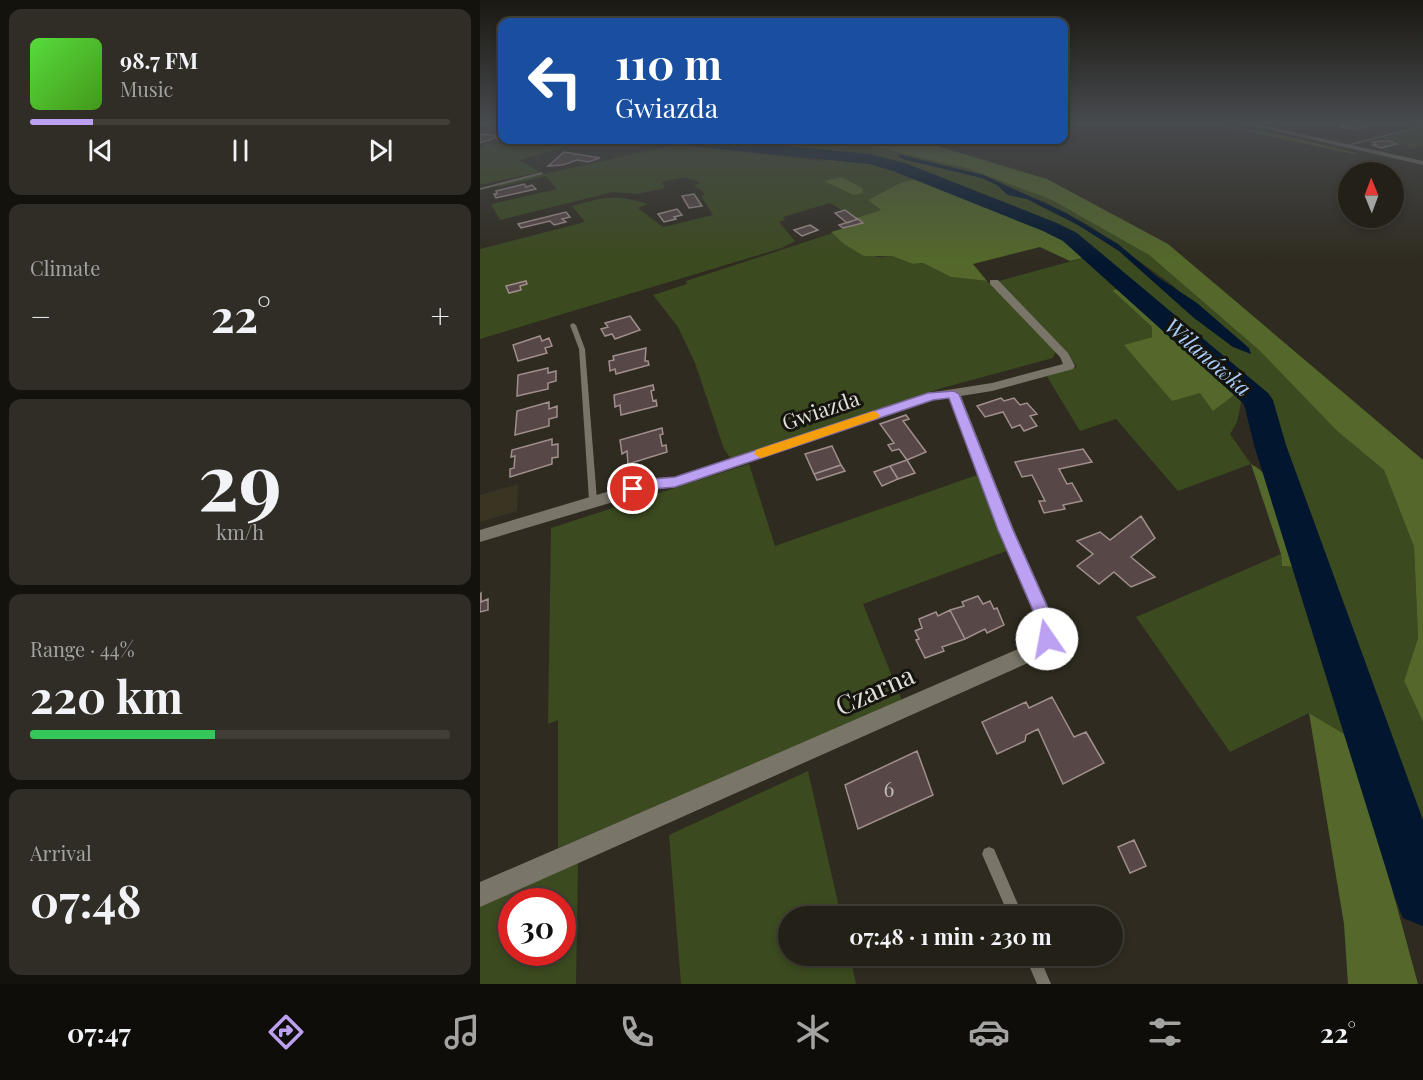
<!DOCTYPE html>
<html lang="en">
<head>
<meta charset="utf-8">
<style>
  :root { --surface:#232018; --page:#2f2d25; --text:#f1f3f6; --muted:#a3a3a2; --line:#403e37; --accent:#bca0f2 }
  body { margin:0; font-family:"Playfair Display",serif; background:var(--page); color:var(--text); height:100vh; display:flex; flex-direction:column; font-size:22px; white-space:nowrap }
  * { box-sizing:border-box; margin:0 }
  p { font-size:20px; color:var(--muted) }
  .icon { flex:none; width:33px; height:33px; fill:none; stroke:currentColor; stroke-width:2; stroke-linecap:round; stroke-linejoin:round }
  .map { position:relative; flex:1; overflow:hidden }
  .sheet { display:flex; flex-direction:column; gap:9px; padding:9px; background:#13120d; width:480px }
  .sheet>* { flex:none }
  .banner { position:absolute; left:18px; top:18px; width:570px; height:126px; border-radius:12px; box-shadow:0 3px 9px #0003,0 0 0 2px var(--line); background:#1a4fa0; color:#fff; overflow:hidden }
  .needle { width:39px; rotate:359deg }
  .controls { position:absolute; left:858px; top:162px; display:grid; gap:12px }
  .controls a { display:grid; place-items:center; width:66px; height:66px; border-radius:50%; background:var(--surface); box-shadow:0 3px 9px #0003,0 0 0 2px var(--line); font-size:30px }
  .speed { position:absolute; left:18px; top:888px; display:flex; gap:12px; font-size:30px; font-weight:700; text-align:center }
  .speed>* { display:grid; place-content:center; width:78px; height:78px; border-radius:50%; background:var(--surface); box-shadow:0 3px 9px #0003,0 0 0 2px var(--line); line-height:1 }
  .speed .limit { border:9px solid #d22; background:#fff; color:#111 }
  .pin { position:absolute; display:grid; place-items:center; width:51px; height:51px; color:#fff; margin:-26px; border:3px solid #fff; border-radius:50%; box-shadow:0 2px 6px #0007 }
  .me { position:absolute; width:66px; margin:-33px; rotate:348deg; stroke-linejoin:round; filter:drop-shadow(0 0 4px #0008) }
  .turn { display:flex; align-items:center; gap:21px; height:126px; padding:0 18px; font-size:27px }
  .turn .icon { width:78px; height:78px; stroke-width:2.5 }
  .turn b { display:block; font-size:42px; line-height:51px }
  .big { font-size:45px; font-weight:700; line-height:1.1 }
  .sheet .card { flex:1; display:flex; flex-direction:column; justify-content:center; gap:9px; min-width:0; padding:0 21px; border-radius:12px; background:var(--page) }
  .sheet .dial { align-items:center; gap:0 }
  .dial b { font-size:78px; line-height:1 }
  .song { display:flex; align-items:center; gap:18px }
  .cover { width:72px; height:72px; border-radius:9px; background:linear-gradient(135deg,hsl(110 70% 55%),hsl(100 70% 35%)) }
  .played { height:6px; border-radius:3px; background:linear-gradient(90deg,var(--accent) 15%,var(--line) 15%) }
  .keys { display:flex; justify-content:space-around; direction:ltr }
  .heat { display:flex; justify-content:space-between; align-items:center; font-size:33px; direction:ltr }
  .charge { height:9px; border-radius:4px; background:linear-gradient(90deg,#34c759 44%,var(--line) 0) }
  .trip { position:absolute; left:298px; top:906px; width:345px; height:60px; border-radius:30px; background:var(--surface); box-shadow:0 3px 9px #0003,0 0 0 2px var(--line); font-weight:700; line-height:60px; text-align:center }
  .dock { display:flex; height:96px; justify-content:space-around; align-items:center; background:#0e0d0a; color:var(--muted) }
  .dock .icon { width:42px; height:42px }
  .dock .active { color:var(--accent) }
  .dock b { font-size:27px; color:var(--text) }
  main { display:flex; flex:1; min-height:0 }
  .map>svg:first-child { display:block }
</style>
</head>
<body>
<main>
<section class="sheet">
<div class="card">
<div class="song"><i class="cover"></i><div><b>98.7 FM</b><p>Music</p></div></div>
<div class="played"></div>
<div class="keys"><svg class="icon" aria-label="previous" viewBox="0 0 24 24"><path d="M18 5L8 12l10 7zM5 5v14"/></svg><svg class="icon" aria-label="pause" viewBox="0 0 24 24"><path d="M8 5v14M16 5v14"/></svg><svg class="icon" aria-label="next" viewBox="0 0 24 24"><path d="M6 5l10 7-10 7zM19 5v14"/></svg></div>
</div>
<div class="card"><p>Climate</p>
<div class="heat"><a>−</a><b class="big">22°</b><a>+</a></div>
</div>
<div class="card dial"><b>29</b><p>km/h</p></div>
<div class="card"><p>Range · 44%</p><b class="big">220 km</b><div class="charge"></div></div>
<div class="card"><p>Arrival</p><b class="big">07:48</b></div>
</section>
<div class="map">
<svg width="943" height="984" viewBox="0 0 943 984">
  <rect width="100%" height="100%" fill="#2f2b20"/>
  <path fill="#3a3523" d="M38,484L37,511L0,522V495Z"/>
  <path fill="#3b4a1f" fill-rule="evenodd" d="M943,128V145L933,148L901,138Z
    M42,140H97L90,142L96,144L39,160L60,172L0,185V148L6,146L0,143L15,145Z
    M217,140H366L439,155L489,169L570,199L669,255L780,351L857,431L904,470L934,547L938,638L924,681L943,722V852L906,744L871,738L829,713L750,752L656,617L801,554L802,566L845,571L783,399L749,365L596,235L424,167L400,160ZM421,155L503,175L535,191L565,202L610,226L691,284L771,353L753,347L714,317L639,251L598,225L547,199L528,195L517,185L502,178L418,156Z
    M200,144L340,161C372,154 409,167 438,179L422,182L389,200L401,210L376,218L350,203L303,217L305,220L299,222L315,241L302,248L0,339V249L105,222L92,206C125,197 134,194 168,204L158,208L183,227L233,215L221,196L225,194L214,185L220,183C207,175 197,179 182,182L185,187L183,189L156,194L133,192L20,220L11,204L77,189L66,176L20,187L18,184Z
    M353,233L364,244L398,257L412,256L433,264L443,263L471,277L507,281L576,351L573,358L462,388L251,459L244,449L215,363L198,327L173,295L207,284L206,281Z
    M607,257L640,289L633,290L672,327V337L645,345L720,393L751,396L763,394L757,422L750,434L771,464L698,491L636,419L600,431L566,375L597,367L587,353L519,281Z
    M269,464L295,546L497,475L529,550L383,604L422,701L78,848V720L68,724L71,528Z
    M328,771L361,916H309V956H370L376,984H201L189,835Z
    M98,863L96,984H0V906ZM32,902H82V952H32Z"/>
  <path fill="#53682a" d="M728,123L792,133L876,153L874,154Z
    M366,140H437L567,179L688,244L943,460V722L924,681L938,638L934,547L904,470L857,431L780,351L669,255L570,199L489,169Z
    M362,177L382,188L383,193L374,195L344,181Z
    M438,179L583,237L607,257L590,261L560,247L493,264L507,281L471,277L443,263L433,264L412,256H384L364,244L351,232L382,223L376,218L401,210L388,200L422,182Z
    M640,289L698,335L738,375L763,394L754,395L733,411L720,393L692,401L644,345L672,337V327L632,290Z
    M771,464C807,484 813,531 825,568L802,566L801,554Z
    M829,713L871,738L938,984H868L864,924Z"/>
  <path fill="#02172f" d="M421,155L503,175L586,213L638,244L676,276L717,303L769,348L771,354L753,347L714,318L639,251L598,225L547,199L528,195L517,185L502,178L422,159L418,156Z"/>
  <g fill="none" stroke-linecap="round" stroke-linejoin="round">
    <path fill="#02172f" fill-rule="evenodd" d="M192,140H241L390,154L425,163L577,223L597,233L788,393L793,400L806,445L943,820V926L923,918L915,898L774,445L764,404L583,241L563,231L413,171L389,164L200,145Z"/>
  </g>
  <path fill="#574847" stroke="#a08f8d" stroke-width="1.5" d="M872,123L887,127L874,130L858,126Z
    M0,134L20,136L0,143Z
    M899,141H909L917,144L901,148L893,145L896,144L892,142Z
    M84,152L120,158L108,162L97,160L83,165L68,166Z
    M44,184L46,187L52,185L56,189L16,198L14,194H17L16,191Z
    M214,194L222,206L209,208L202,196Z
    M197,209L202,215L194,217L196,219L184,222L178,214Z
    M365,210L376,218L378,219L367,223L355,213Z
    M86,212L90,217L82,219L86,222L74,225L70,221L41,228L38,224Z
    M378,219L383,223L363,228L359,225Z
    M330,225L338,230L322,236L314,230Z
    M46,281L47,284L40,286L41,290L29,293L26,286Z
    M150,316L160,330L135,339L132,334L125,336L121,329L128,327L125,323Z
    M60,336L62,341L69,338L72,346L65,348L67,353L38,361L33,345Z
    M166,348L165,361H168L169,365L136,374L135,369L130,371L129,361L134,360L133,356Z
    M68,368V373L76,371V381L68,383V389L37,396L38,375Z
    M173,385L174,390L171,391L173,401L176,400L177,406L141,415L140,405L135,407L134,395Z
    M521,398L524,401L534,398L540,405L547,403L557,414L550,416L557,426L544,431L540,425L532,428L523,412L505,417L497,406Z
    M69,402V409L77,406V417L69,419V426L35,435L37,411Z
    M426,415L429,419L423,421L446,452L427,460L419,449L412,451L408,445L414,443L400,424Z
    M182,428L183,434L180,435L182,446L186,445L187,452L148,464L147,451L142,454L140,440Z
    M72,439V445L78,444V457L72,458V464L30,477V469L34,468L35,456L31,457L32,450Z
    M352,446L361,465L334,474L325,454Z
    M603,449L612,462L579,469L587,484L592,483L602,501L583,505L585,509L564,513L559,501H565L552,475L542,477L535,462Z
    M427,460L435,473L418,479L410,466Z
    M361,465L365,471L337,480L334,474Z
    M410,466L418,479L402,486L394,472Z
    M661,516L675,538L651,557L675,577L651,587L634,572L619,584L597,566L613,554L597,541L620,532L630,540Z
    M1,593V602L8,599V610L0,612V594Z
    M498,596L503,604L510,601L514,609L517,608L524,625L507,633L505,629L485,639L470,610L484,606L482,602Z
    M470,610L485,639L462,647L464,651L445,658L436,640L439,639L435,631L442,628L439,619L456,612L458,616Z
    M572,697L594,737L606,732L624,763L583,784L558,729L546,735L545,741L517,754L502,722L546,702L549,708Z
    M437,751L453,795L378,829L365,785Z
    M654,840L666,866L650,873L638,847Z"/>
  <g fill="none" stroke-linecap="round" stroke-linejoin="round">
    <path fill="#797568" fill-rule="evenodd" d="M943,125V127L868,146L866,145Z
      M62,172L63,174L0,190V188Z
      M93,323L96,325L105,349L117,500L116,502H110L109,500L99,349L90,325Z
      M509,847L514,849L543,916H529L502,854L504,849Z
      M545,956H559L571,984H557Z"/>
    <path fill="#797568" fill-rule="evenodd" d="M510,280H518L588,353L595,366L593,369L512,391L481,396L534,530L576,624V639L566,655L0,907V882L552,643L558,636V624L518,530L469,397L454,400L200,486L173,490L0,542V530L173,478L195,477L448,393L512,383L583,364L580,357L510,284Z"/>
    <path fill="#797568" fill-rule="evenodd" d="M761,123H772L943,161V165Z"/>
  </g>
  <linearGradient id="sky" x2="0" y2="1"><stop stop-color="#1a1812"/><stop offset="0.47" stop-color="#474a4e"/><stop offset="1" stop-color="#474a4e" stop-opacity="0"/></linearGradient>
  <rect width="943" height="261" fill="url(#sky)"/>
  <path fill="#bca0f2" stroke="#7a689d" stroke-width="1.5" d="M474,391L479,394L533,530L575,624L573,645L567,647L561,645L559,624L518,530L469,398L453,400L195,487L173,489L153,494L147,489L148,486L173,479L195,477L448,393Z"/>
  <path fill="#f59e0b" d="M394,411L400,415L398,418L281,458L274,454L276,450Z"/>
  <g text-anchor="middle" stroke-width="6" stroke-linejoin="round" paint-order="stroke">
    <g font-size="21" fill="#e1dfd8" stroke="#15140f">
      <text transform="translate(341 411) rotate(-19)" y="7">Gwiazda</text>
    </g>
    <g font-size="21" fill="#beb9b4">
      <text x="409" y="797">6</text>
    </g>
    <g font-size="22" font-style="italic" fill="#aacffb" stroke="#15140f">
      <text transform="translate(728 357) rotate(41)" y="8">Wilanówka</text>
    </g>
    <g font-size="26" fill="#e1dfd8" stroke="#15140f">
      <text transform="translate(395 691) rotate(-24)" y="9">Czarna</text>
    </g>
  </g>
</svg>
<div class="controls">
<a><svg class="needle" viewBox="-14 -14 28 28"><path d="M0-13l5 13h-10z" fill="#e53935"/><path d="M0 13l5-13h-10z" fill="#a3a3a2"/></svg></a>
</div>
<div class="speed"><div class="limit">30</div></div>
<div class="pin" style="left:153px;top:489px;background:#d93025"><svg class="icon" aria-label="arrive" viewBox="0 0 24 24"><path d="M6 21V4h12l-3 4 3 4H6"/></svg></div>
<svg class="me" style="left:567px;top:639px" viewBox="-20 -20 40 40"><circle r="19" fill="#fff"/><path d="M0-13L10 11 0 6-10 11z" fill="#bca0f2"/></svg>
<div class="trip">07:48 · 1 min · 230 m</div>
<div class="banner">
<div class="turn"><svg class="icon" aria-label="left" viewBox="0 0 24 24"><path d="M17 20v-9H6M10 6l-5 5 5 5"/></svg><div><b>110 m</b>Gwiazda</div></div>
</div>
</div>
</main>
<nav class="dock">
<b>07:47</b>
<svg class="icon active" aria-label="directions" viewBox="0 0 24 24"><path d="M12 3l9 9-9 9-9-9zM9 14v-3h6M13 9l2 2-2 2"/></svg>
<svg class="icon" aria-label="music" viewBox="0 0 24 24"><path d="M9 18V5l10-2v13"/><circle cx="6" cy="18" r="3"/><circle cx="16" cy="16" r="3"/></svg>
<svg class="icon" aria-label="phone" viewBox="0 0 24 24"><path d="M5 4h4l2 5-3 2q2 4 5 5l2-3 5 2v4C11 20 4 13 5 4z"/></svg>
<svg class="icon" aria-label="climate" viewBox="0 0 24 24"><path d="M12 3v18M4 7l16 10M4 17L20 7"/></svg>
<svg class="icon" aria-label="car" viewBox="0 0 24 24"><path d="M5 17H2v-5l4-1 3-4h7l3 4 3 1v5h-3M9 17h6M6 11h13"/><circle cx="7" cy="17" r="2"/><circle cx="17" cy="17" r="2"/></svg>
<svg class="icon" aria-label="filters" viewBox="0 0 24 24"><path d="M4 7h16M4 17h16"/><circle cx="9" cy="7" r="2"/><circle cx="15" cy="17" r="2"/></svg>
<b>22°</b>
</nav>
</body>
</html>
